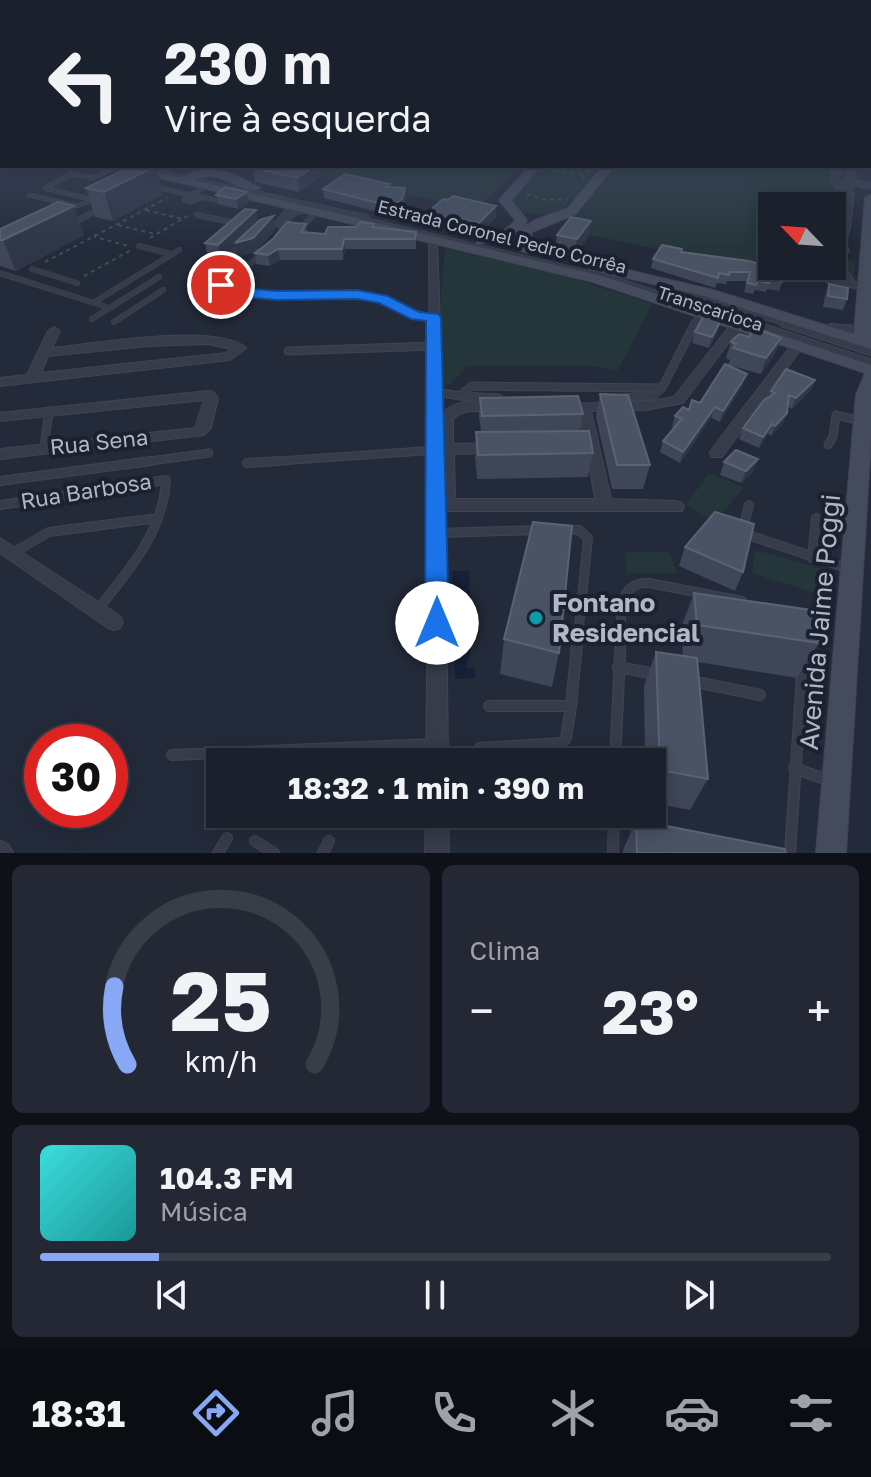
<!DOCTYPE html>
<html lang="pt">
<head>
<meta charset="utf-8">
<style>
  :root { --surface:#1a202c; --page:#232834; --text:#f1f3f6; --muted:#9fa3a9; --line:#383e48; --accent:#88a7f4 }
  body { margin:0; font-family:"Golos Text",sans-serif; background:var(--page); color:var(--text); height:100vh; display:flex; flex-direction:column; font-size:30px; white-space:nowrap }
  * { box-sizing:border-box; margin:0 }
  p { font-size:26px; color:var(--muted) }
  .icon { flex:none; width:44px; height:44px; fill:none; stroke:currentColor; stroke-width:2; stroke-linecap:round; stroke-linejoin:round }
  .map { position:relative; height:853px; overflow:hidden }
  .drawer { display:flex; flex-direction:column; gap:12px; padding:12px; background:#0e1218; flex:1 }
  .drawer>* { flex:none }
  .guide { position:absolute; left:0px; top:0px; width:872px; height:168px; box-shadow:0 4px 20px #0003,0 0 0 2px var(--line); background:#1a202c; color:var(--text); overflow:hidden }
  .needle { width:52px; rotate:295deg }
  .fabs { position:absolute; left:758px; top:192px; display:grid; gap:16px }
  .fabs a { display:grid; place-items:center; width:88px; height:88px; border-radius:0px; background:var(--surface); box-shadow:0 4px 20px #0003,0 0 0 2px var(--line); font-size:40px }
  .speed { position:absolute; left:24px; top:724px; display:flex; gap:16px; font-size:40px; font-weight:700; text-align:center }
  .speed>* { display:grid; place-content:center; width:104px; height:104px; border-radius:50%; background:var(--surface); box-shadow:0 4px 20px #0003,0 0 0 2px var(--line); line-height:1 }
  .speed .limit { border:12px solid #d22; background:#fff; color:#111 }
  .pin { position:absolute; display:grid; place-items:center; width:68px; height:68px; color:#fff; margin:-34px; border:4px solid #fff; border-radius:50%; box-shadow:0 2px 8px #0007 }
  .me { position:absolute; width:88px; margin:-44px; rotate:0deg; stroke-linejoin:round; filter:drop-shadow(0 0 6px #0008) }
  .turn { display:flex; align-items:center; gap:28px; height:168px; padding:0 32px; font-size:36px }
  .turn .icon { width:104px; height:104px; stroke-width:2.5 }
  .turn b { display:block; font-size:56px; line-height:68px }
  .big { font-size:60px; font-weight:700; line-height:1.1 }
  .drawer .card { flex:1; display:flex; flex-direction:column; justify-content:center; gap:12px; min-width:0; padding:0 28px; border-radius:12px; background:var(--page) }
  .drawer .dial { align-items:center; gap:0 }
  .dial svg { height:208px; overflow:visible; fill:none; stroke:var(--line); stroke-width:7; stroke-linecap:round; text-anchor:middle }
  .dial text { fill:var(--text); stroke:none }
  .song { display:flex; align-items:center; gap:24px }
  .cover { width:96px; height:96px; border-radius:12px; background:linear-gradient(135deg,hsl(180 70% 55%),hsl(180 70% 35%)) }
  .played { height:8px; border-radius:4px; background:linear-gradient(90deg,var(--accent) 15%,var(--line) 15%) }
  .keys { display:flex; justify-content:space-around; direction:ltr }
  .heat { display:flex; justify-content:space-between; align-items:center; font-size:44px; direction:ltr }
  .drawer .tiles { flex:1; display:grid; gap:12px; grid-template-columns:1fr 1fr }
  .card:last-child { grid-column:span 2 }
  .trip { position:absolute; left:206px; top:748px; width:460px; height:80px; border-radius:0px; background:var(--surface); box-shadow:0 4px 20px #0003,0 0 0 2px var(--line); font-weight:700; line-height:80px; text-align:center }
  .dock { display:flex; height:128px; justify-content:space-around; align-items:center; background:#0a0d12; color:var(--muted) }
  .dock .icon { width:56px; height:56px }
  .dock .selected { color:var(--accent) }
  .dock b { font-size:36px; color:var(--text) }
  .map>svg:first-child { display:block }
</style>
</head>
<body>
<div class="map">
<svg width="871" height="853" viewBox="0 0 871 853">
  <rect width="100%" height="100%" fill="#232a3a"/>
  <path fill="#25363b" fill-rule="evenodd" d="M275,166H522L476,209Z
    M541,166H600C573,200 561,227 513,209L508,200Z
    M615,166H863L861,186L855,185L847,259L855,261L854,288L806,278L804,280L566,230ZM772,206H832V266H772Z
    M445,248L559,274L652,304L618,370L593,366H467L450,384L442,385L440,308Z
    M709,473L744,487L715,522L686,505Z
    M755,550L820,568L816,593L752,573Z
    M625,552H669L677,573H627Z"/>
  <path fill="#162037" d="M469,571L471,617H462V624H473V631L466,634L470,653L466,667L475,669V678L455,679L452,571Z"/>
  <g fill="none" stroke-linecap="round" stroke-linejoin="round">
    <defs>
      <path id="lane-far4" d="M133,166L362,216
        M154,187L191,195L204,187
        M29,195L77,206L95,199
        M196,195L200,198L192,202L184,200L187,196Z
        M200,197L216,200
        M93,200L45,188L71,174L93,178L118,166
        M197,215L201,216
        M86,216L101,208
        M283,216L292,206
        M290,216L306,210
        M312,216L316,212"/>
      <path id="lane-far3" d="M352,214L367,217
        M197,215L236,223
        M361,219L618,280L756,325
        M73,223L90,214
        M267,227L276,224L285,214
        M297,227L304,225L314,214
        M282,234L281,225L293,214
        M241,245L226,259L228,263L250,264L262,254
        M139,246L171,254
        M32,269L77,283
        M0,273L110,308
        M221,285L269,295L357,294L434,318
        M687,292L789,325
        M93,303L179,250
        M92,319L159,277
        M114,322L163,290
        M694,325L700,313"/>
      <path id="lane-far2" d="M750,323L871,363
        M783,323L871,352
        M288,351L434,346
        M436,392L460,396L472,386L662,388L695,323
        M460,396L499,398
        M623,398L653,396L662,388
        M828,445L833,437L836,415L861,421
        M44,448L49,411
        M136,463L209,453
        M250,463L437,450"/>
      <path id="lane-far1" d="M247,463L279,461
        M0,481L151,461
        M0,505L166,480C163,532 129,570 98,609
        M749,505L742,533L847,568
        M563,529L579,530L588,538L578,636
        M439,533L539,530
        M13,553L49,532L158,518
        M812,558L816,518
        M620,636C622,612 617,582 649,583L742,601"/>
      <path id="lane" d="M618,667L655,674
        M691,681L760,695
        M489,706H571L578,634
        M480,748L562,743L566,738L571,706
        M172,755L435,744
        M615,762L621,634
        M794,768L830,781
        M255,841L274,853
        M218,853L227,838
        M323,853L329,841
        M613,853L614,814
        M790,853L803,660"/>
      <path id="street" d="M833,166H841L839,180L841,183L847,175L845,166H853L855,175L852,180L871,183V189L850,185L854,192L850,228L845,240L849,251L840,260L855,282L861,285L856,288C839,286 817,285 812,266H822L824,271L833,277L843,279L832,263V257L839,250L835,240L840,228L842,214L832,221L834,211L829,203L838,192L831,180ZM845,195L842,208L839,203Z
        M429,237L437,239L443,413C455,399 490,396 504,407C489,418 468,403 453,419V444L492,443L499,448L492,453L454,454L455,499H595L587,450L580,448L578,445L585,440L577,411L557,410L555,407L557,404L646,402L674,397L732,323L736,321L742,325L683,403L646,410L591,411L611,499L676,501L682,503L684,507L682,511H445L448,762H426L430,450Z
        M831,324L871,327V335L833,332L822,334V328Z
        M54,327L60,331L52,348C93,344 216,322 246,348L230,360L0,386V378L27,375L48,331ZM207,344L232,349L226,353L41,373L48,356L148,346Z
        M797,342L803,346L722,457H712L710,453L712,449L793,343Z
        M208,391L213,392L218,398L211,428L204,435L0,459V449L195,428L204,400L0,421V413Z
        M0,538L120,616L123,622L120,628L114,630L108,628L0,553Z
        M426,814H448L449,853H425Z
        M0,840L9,845L13,853H0Z"/>
      <path id="secondary" d="M0,128H2V134L0,133Z
        M0,151H2L0,158Z
        M111,166H130L183,178L191,173L212,169L233,174L260,188C243,197 220,166 194,180L602,276L871,365V438L846,853H816L856,395L865,373L593,282Z
        M530,166H541L511,200L527,220L523,227L535,220L568,208L603,166H614L576,214L532,232L528,253L517,250L521,230L504,240L477,244V238C492,235 505,234 515,220L499,200Z
        M871,195V349L704,296L589,269L587,266L594,262L713,290L854,334L865,198Z"/>
    </defs>
    <use href="#lane-far4" stroke="#3f4553" stroke-width="5"/>
    <use href="#lane-far3" stroke="#3f4553" stroke-width="6"/>
    <use href="#lane-far2" stroke="#3f4553" stroke-width="9"/>
    <use href="#lane-far1" stroke="#3f4553" stroke-width="10"/>
    <use href="#lane" stroke="#3f4553" stroke-width="12"/>
    <use href="#street" stroke="#3f4553" stroke-width="2"/>
    <use href="#secondary" stroke="#3f4553" stroke-width="2"/>
    <path stroke="#3d4f53" stroke-width="2" stroke-dasharray="4 4" stroke-linecap="butt" d="M547,169L583,175
      M584,179L583,175L592,166
      M527,194L547,200L567,199
      M146,210L182,219
      M118,225L155,234
      M95,234V237L129,246
      M150,238L189,215
      M45,262L167,198
      M84,276L131,250"/>
    <use href="#lane-far4" stroke="#363c4a" stroke-width="4"/>
    <use href="#lane-far3" stroke="#363c4a" stroke-width="5"/>
    <use href="#lane-far2" stroke="#363c4a" stroke-width="7"/>
    <use href="#lane-far1" stroke="#363c4a" stroke-width="8"/>
    <use href="#lane" stroke="#363c4a" stroke-width="10"/>
    <use href="#street" fill="#363c4a" fill-rule="evenodd"/>
    <use href="#secondary" fill="#444b5d" fill-rule="evenodd"/>
  </g>
  <path fill="#3e4658" d="M256,166H320L321,177L299,192L255,182L253,168Z
    M390,187L405,188L406,197L402,208L393,216L324,198L323,189Z
    M86,188L163,194L113,221L95,217Z
    M216,195L249,202L238,209L218,204Z
    M427,213L496,217L479,235L427,224Z
    M273,216L275,230L255,252L238,257L235,246L221,260L208,258L205,243Z
    M591,221L589,236L575,255L555,251L557,235Z
    M306,224L307,233L325,234L374,224L375,228L416,232V249H345L343,260H280L270,266L256,264L255,253Z
    M0,229L84,235L16,271L0,266Z
    M681,252L782,282L779,291L767,289L766,292L755,290L753,294L744,292L747,281H727L726,284L717,283L715,288L651,268L653,259Z
    M829,284L847,299L843,310L823,307L825,295Z
    M721,320L718,331L709,348L692,343L695,332Z
    M749,337L781,338L775,354L761,374L728,365L730,360L726,358L731,342Z
    M815,380L811,390L792,409L788,406L787,413L783,423L771,436L768,434L759,448L739,439L743,428L768,397L771,391Z
    M743,385L720,422L711,418L680,463L660,452L663,441L674,428L672,427L675,416L700,403Z
    M600,394L650,465L643,489H612L596,417Z
    M480,398L583,414L580,431L593,453L588,477L477,479L475,456L476,432H481L479,416Z
    M758,459L753,471L741,483L720,475L724,462Z
    M685,547L743,572L735,591L679,566Z
    M694,593L819,643L797,678L698,662L708,779L690,810L652,803V762H645L644,686L656,652L683,656L681,628Z
    M504,639L559,653L552,687L500,674Z
    M636,820L786,853H623V850Z"/>
  <path fill="#2e3647" d="M156,166L163,194L113,221L104,192Z
    M315,166H320L321,177L299,192L297,178Z
    M405,188L406,197L402,208L393,216V207Z
    M247,192L249,202L238,209L236,199Z
    M74,206L84,235L16,271L3,240Z
    M496,206V217L479,235V223Z
    M256,210L258,224L273,216L275,230L255,252L238,257L235,246L221,260L218,245Z
    M591,221L589,236L575,255L577,239Z
    M344,239L345,249L343,260L342,249Z
    M278,249L280,260L270,266L268,255Z
    M721,320L718,331L709,348L712,337Z
    M781,338L775,354L761,374L766,358Z
    M747,374L743,385L720,422L723,411Z
    M815,380L811,390L792,409L796,398Z
    M715,407L711,418L680,463L683,452Z
    M787,413L783,423L771,436L775,426Z
    M772,424L768,434L759,448L763,437Z
    M758,459L753,471L741,483L746,471Z"/>
  <path fill="#4a5364" stroke="#5a6273" stroke-width="2" d="M132,166H156L104,192L86,188Z
    M256,166H315L297,178L253,168Z
    M345,174L390,184L386,187L405,188L402,199L393,207L323,189Z
    M225,187L247,192L236,199L216,195Z
    M453,196L496,206L479,223L427,213L443,199L448,200Z
    M58,202L74,206L3,240H0V229Z
    M245,209L256,210L218,245L205,243Z
    M273,216L253,238L235,243L260,220Z
    M571,217L591,221L577,239L557,235Z
    M287,222L306,224L301,232L325,234L328,227H356L361,222L374,224L372,227L416,232L415,239H344L342,249H278L268,255L255,253L273,239Z
    M662,245L682,249L681,252L749,261L784,271L782,282L770,279L769,283L758,281L756,285L747,283L750,272H730L729,275L719,273L718,278L653,259Z
    M829,284L848,288L847,299L828,296Z
    M704,315L721,320L712,337L695,332Z
    M755,328L781,338L766,358L733,348L736,344L731,342L739,334L749,337Z
    M725,364L747,374L723,411L715,407L683,452L663,441L682,419L675,416L683,407L689,410L692,400L700,403Z
    M786,369L815,380L796,398L789,395L787,413L775,426L772,424L763,437L743,428L764,400L775,393L771,391Z
    M600,394L628,395L650,465H617Z
    M578,396L583,414L482,416L480,398Z
    M589,431L593,453L478,455L476,432Z
    M736,450L758,459L746,471L724,462Z
    M715,512L754,524L743,572L685,547Z
    M533,522L572,526L559,653L504,639Z
    M694,593L811,610L819,643L697,625Z
    M656,652L697,658L708,779L660,770Z
    M636,820L785,849L786,853H637Z"/>
  <linearGradient id="sky" x2="0" y2="1"><stop stop-color="#131720"/><stop offset="0.52" stop-color="#3f4a60"/><stop offset="1" stop-color="#3f4a60" stop-opacity="0"/></linearGradient>
  <rect width="871" height="247" fill="url(#sky)"/>
  <path fill="#1a73e8" stroke="#114b97" stroke-width="2" d="M221,280L255,289L277,291L357,290L388,296L419,312L439,314L441,318L449,623L445,630L437,633L428,630L425,623L426,321L411,319L379,303L357,299L277,300L254,298L216,288L214,285Z"/>
  <circle fill="#0f9aa8" stroke="#1b212f" stroke-width="3" cx="536" cy="618" r="8"/>
  <g text-anchor="middle" stroke-width="8" stroke-linejoin="round" paint-order="stroke">
    <g font-size="18" fill="#b1b7c6" stroke="#1b212f">
      <text transform="translate(502 237) rotate(14)" y="6">Estrada Coronel Pedro Corrêa</text>
      <text transform="translate(710 309) rotate(18)" y="6">Transcarioca</text>
    </g>
    <g font-size="22" fill="#b1b7c6" stroke="#1b212f">
      <text transform="translate(99 442) rotate(-6)" y="8">Rua Sena</text>
      <text transform="translate(86 491) rotate(-9)" y="8">Rua Barbosa</text>
    </g>
    <g font-size="26" font-weight="bold" fill="#b1b7c6" stroke="#1b212f" text-anchor="start">
      <text x="552" y="612">Fontano<tspan x="552" dy="30">Residencial</tspan></text>
    </g>
    <g font-size="26" fill="#b1b7c6" stroke="#1b212f">
      <text transform="translate(820 622) rotate(-85)" y="9">Avenida Jaime Poggi</text>
    </g>
  </g>
</svg>
<div class="fabs">
<a><svg class="needle" viewBox="-14 -14 28 28"><path d="M0-13l5 13h-10z" fill="#e53935"/><path d="M0 13l5-13h-10z" fill="#9fa3a9"/></svg></a>
</div>
<div class="speed"><div class="limit">30</div></div>
<div class="pin" style="left:221px;top:285px;background:#d93025"><svg class="icon" aria-label="arrive" viewBox="0 0 24 24"><path d="M6 21V4h12l-3 4 3 4H6"/></svg></div>
<svg class="me" style="left:437px;top:623px" viewBox="-20 -20 40 40"><circle r="19" fill="#fff"/><path d="M0-13L10 11 0 6-10 11z" fill="#1a73e8"/></svg>
<div class="trip">18:32 · 1 min · 390 m</div>
<div class="guide">
<div class="turn"><svg class="icon" aria-label="left" viewBox="0 0 24 24"><path d="M17 20v-9H6M10 6l-5 5 5 5"/></svg><div><b>230 m</b>Vire à esquerda</div></div>
</div>
</div>
<section class="drawer">
<div class="tiles">
<div class="card dial"><svg viewBox="0 0 100 80">
<path d="M14 69A42 42 0 1 1 86 69"/>
<path d="M14 69A42 42 0 0 1 9 39" stroke="#88a7f4"/>
<text x="50" y="56" font-size="32" font-weight="700">25</text>
<text x="50" y="72" font-size="11">km/h</text>
</svg></div>
<div class="card"><p>Clima</p>
<div class="heat"><a>−</a><b class="big">23°</b><a>+</a></div>
</div>
<div class="card">
<div class="song"><i class="cover"></i><div><b>104.3 FM</b><p>Música</p></div></div>
<div class="played"></div>
<div class="keys"><svg class="icon" aria-label="previous" viewBox="0 0 24 24"><path d="M18 5L8 12l10 7zM5 5v14"/></svg><svg class="icon" aria-label="pause" viewBox="0 0 24 24"><path d="M8 5v14M16 5v14"/></svg><svg class="icon" aria-label="next" viewBox="0 0 24 24"><path d="M6 5l10 7-10 7zM19 5v14"/></svg></div>
</div>
</div>
</section>
<nav class="dock">
<b>18:31</b>
<svg class="icon selected" aria-label="directions" viewBox="0 0 24 24"><path d="M12 3l9 9-9 9-9-9zM9 14v-3h6M13 9l2 2-2 2"/></svg>
<svg class="icon" aria-label="music" viewBox="0 0 24 24"><path d="M9 18V5l10-2v13"/><circle cx="6" cy="18" r="3"/><circle cx="16" cy="16" r="3"/></svg>
<svg class="icon" aria-label="phone" viewBox="0 0 24 24"><path d="M5 4h4l2 5-3 2q2 4 5 5l2-3 5 2v4C11 20 4 13 5 4z"/></svg>
<svg class="icon" aria-label="climate" viewBox="0 0 24 24"><path d="M12 3v18M4 7l16 10M4 17L20 7"/></svg>
<svg class="icon" aria-label="car" viewBox="0 0 24 24"><path d="M5 17H2v-5l4-1 3-4h7l3 4 3 1v5h-3M9 17h6M6 11h13"/><circle cx="7" cy="17" r="2"/><circle cx="17" cy="17" r="2"/></svg>
<svg class="icon" aria-label="filters" viewBox="0 0 24 24"><path d="M4 7h16M4 17h16"/><circle cx="9" cy="7" r="2"/><circle cx="15" cy="17" r="2"/></svg>
</nav>
</body>
</html>
